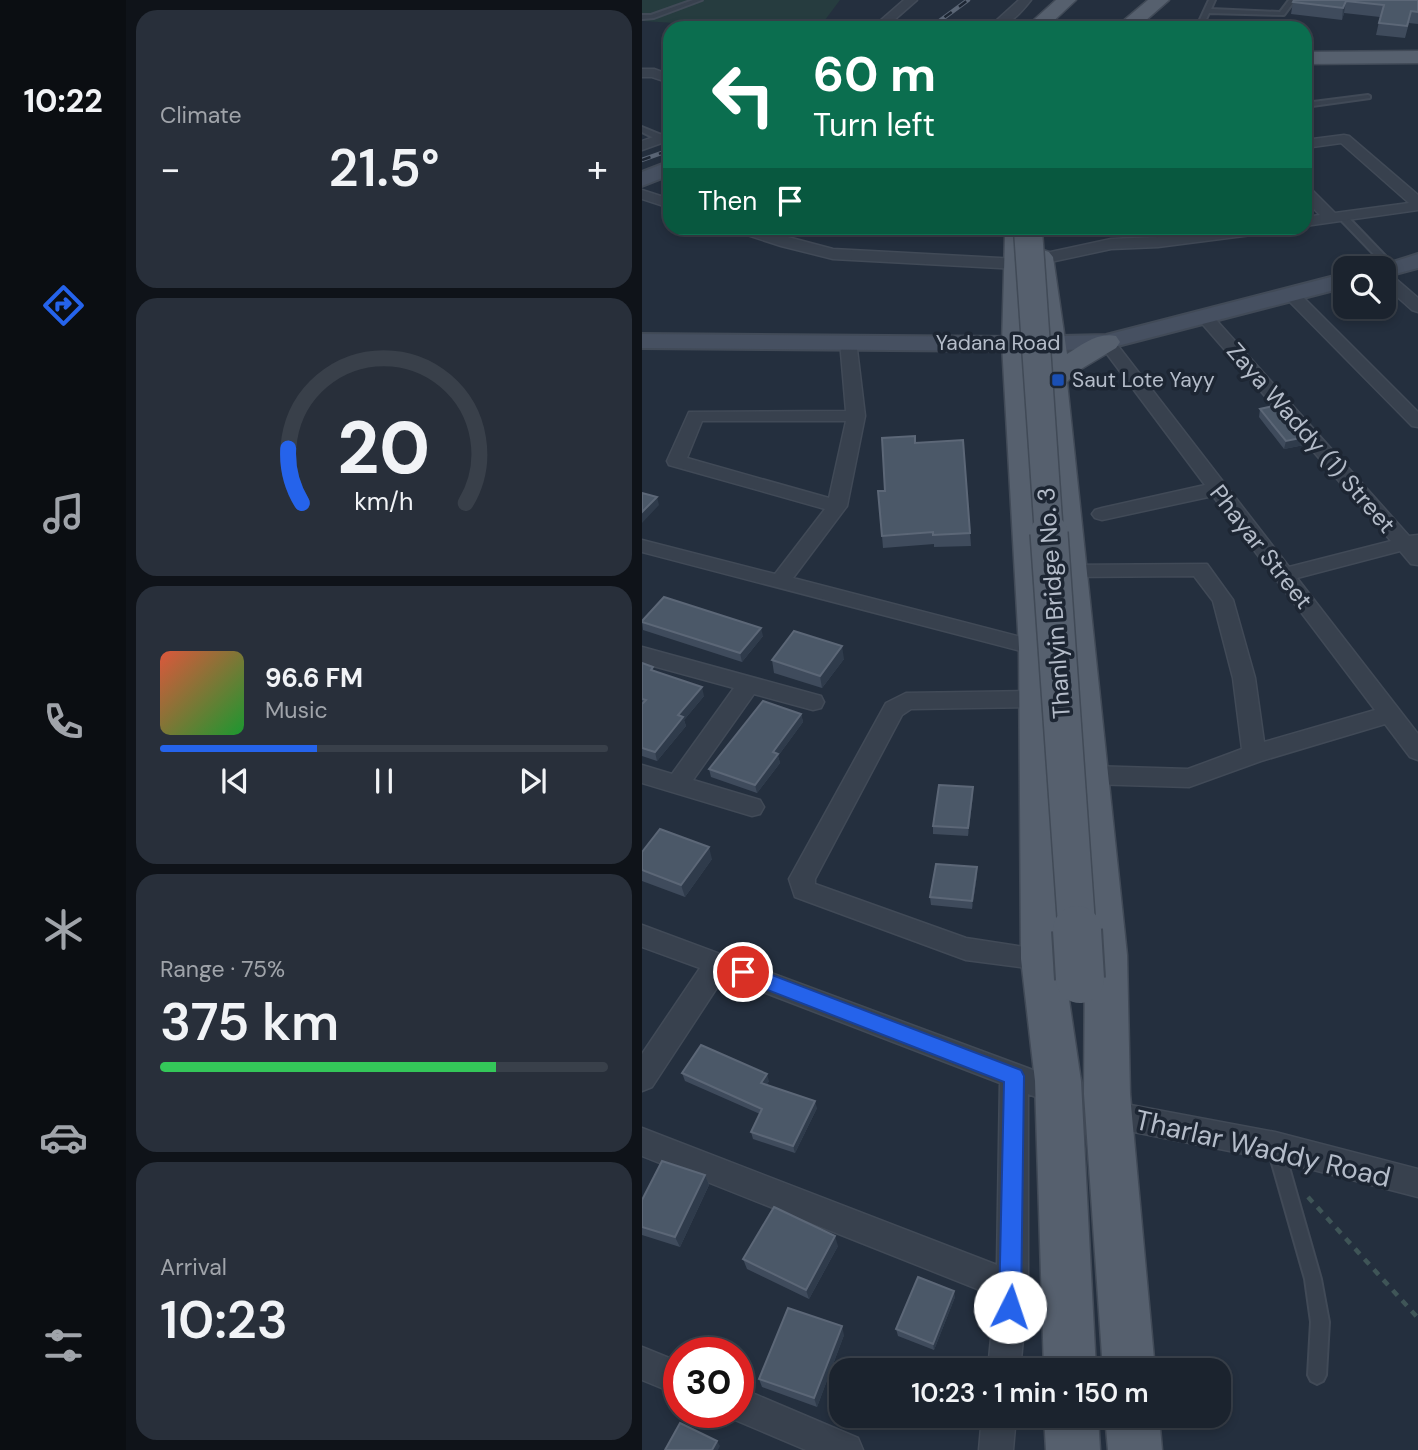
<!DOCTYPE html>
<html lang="en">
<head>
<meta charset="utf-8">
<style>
  :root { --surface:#1b232e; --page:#282f3a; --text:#f1f3f6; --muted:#a0a4aa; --line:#39404a; --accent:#2563eb }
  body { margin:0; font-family:"DM Sans",sans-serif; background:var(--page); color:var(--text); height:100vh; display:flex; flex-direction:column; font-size:26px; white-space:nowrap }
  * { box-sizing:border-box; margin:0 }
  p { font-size:23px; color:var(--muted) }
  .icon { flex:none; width:38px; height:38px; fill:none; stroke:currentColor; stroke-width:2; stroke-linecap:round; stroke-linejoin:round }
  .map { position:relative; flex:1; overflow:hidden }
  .details { display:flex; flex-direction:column; gap:10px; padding:10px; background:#0f1319; width:516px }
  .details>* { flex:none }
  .hud { position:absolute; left:21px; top:21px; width:649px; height:214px; border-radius:21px; box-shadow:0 4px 10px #0003,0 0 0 2px var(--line); background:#0b6e4f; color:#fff; overflow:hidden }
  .tools { position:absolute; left:691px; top:256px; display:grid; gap:14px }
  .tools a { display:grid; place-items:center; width:63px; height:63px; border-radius:14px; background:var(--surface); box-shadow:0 4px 10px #0003,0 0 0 2px var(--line); font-size:35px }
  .speed { position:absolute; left:21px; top:1337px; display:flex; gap:14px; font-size:35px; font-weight:700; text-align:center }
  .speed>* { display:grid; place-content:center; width:91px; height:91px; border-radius:50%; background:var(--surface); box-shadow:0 4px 10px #0003,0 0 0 2px var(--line); line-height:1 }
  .speed .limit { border:10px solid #d22; background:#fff; color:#111 }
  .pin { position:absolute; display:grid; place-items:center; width:60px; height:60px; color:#fff; margin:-30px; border:4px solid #fff; border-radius:50%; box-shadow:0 2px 7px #0007 }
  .me { position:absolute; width:77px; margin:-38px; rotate:4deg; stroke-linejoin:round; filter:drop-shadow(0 0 5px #0008) }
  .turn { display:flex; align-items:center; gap:24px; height:147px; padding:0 35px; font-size:32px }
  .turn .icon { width:91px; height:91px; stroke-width:2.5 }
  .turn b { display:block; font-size:49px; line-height:60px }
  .then { display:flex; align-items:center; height:66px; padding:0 35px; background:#0003; gap:14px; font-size:26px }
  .big { font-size:52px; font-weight:600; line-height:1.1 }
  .details .card { flex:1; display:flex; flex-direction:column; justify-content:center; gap:10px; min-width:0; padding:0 24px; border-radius:21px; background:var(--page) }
  .details .dial { align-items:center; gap:0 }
  .dial svg { height:182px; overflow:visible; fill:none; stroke:var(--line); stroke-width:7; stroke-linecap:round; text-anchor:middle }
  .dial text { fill:var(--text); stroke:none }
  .song { display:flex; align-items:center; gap:21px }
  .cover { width:84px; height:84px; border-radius:10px; background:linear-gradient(135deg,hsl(10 70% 55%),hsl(130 70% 35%)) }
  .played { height:7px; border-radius:4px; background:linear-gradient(90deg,var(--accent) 35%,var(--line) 35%) }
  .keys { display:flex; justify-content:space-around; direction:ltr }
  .heat { display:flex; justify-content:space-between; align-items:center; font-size:38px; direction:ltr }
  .charge { height:10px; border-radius:5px; background:linear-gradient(90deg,#34c759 75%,var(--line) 0) }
  .trip { position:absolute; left:187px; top:1358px; width:402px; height:70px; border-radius:21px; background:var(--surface); box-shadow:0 4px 10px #0003,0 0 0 2px var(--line); font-weight:600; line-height:70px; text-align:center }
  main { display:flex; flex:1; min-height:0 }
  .tab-bar { display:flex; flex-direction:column; width:126px; justify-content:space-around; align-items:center; background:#0b0e12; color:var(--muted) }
  .tab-bar .icon { width:49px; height:49px }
  .tab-bar .on { color:var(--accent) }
  .tab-bar b { font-size:32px; color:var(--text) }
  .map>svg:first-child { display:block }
</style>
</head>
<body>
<main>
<nav class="tab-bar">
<b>10:22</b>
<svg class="icon on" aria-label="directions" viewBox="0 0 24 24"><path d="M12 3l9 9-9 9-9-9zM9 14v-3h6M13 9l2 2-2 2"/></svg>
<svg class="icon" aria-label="music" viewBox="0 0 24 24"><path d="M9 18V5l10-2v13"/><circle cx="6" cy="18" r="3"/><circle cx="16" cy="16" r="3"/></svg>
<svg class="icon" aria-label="phone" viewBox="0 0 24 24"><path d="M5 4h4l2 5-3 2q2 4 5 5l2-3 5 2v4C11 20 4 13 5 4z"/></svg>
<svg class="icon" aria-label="climate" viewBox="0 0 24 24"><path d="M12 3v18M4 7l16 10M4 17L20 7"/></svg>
<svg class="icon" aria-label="car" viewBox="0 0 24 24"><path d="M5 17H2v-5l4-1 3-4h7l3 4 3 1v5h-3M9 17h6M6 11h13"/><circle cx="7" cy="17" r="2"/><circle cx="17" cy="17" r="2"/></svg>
<svg class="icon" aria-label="filters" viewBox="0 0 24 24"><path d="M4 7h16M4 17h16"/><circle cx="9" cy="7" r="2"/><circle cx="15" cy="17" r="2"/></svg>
</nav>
<section class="details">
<div class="card"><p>Climate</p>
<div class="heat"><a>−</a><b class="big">21.5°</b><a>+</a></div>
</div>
<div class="card dial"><svg viewBox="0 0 100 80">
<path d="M14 69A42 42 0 1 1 86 69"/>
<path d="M14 69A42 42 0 0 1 8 45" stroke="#2563eb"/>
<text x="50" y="56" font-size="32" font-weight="700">20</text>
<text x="50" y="72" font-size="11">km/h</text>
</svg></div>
<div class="card">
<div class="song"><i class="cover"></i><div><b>96.6 FM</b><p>Music</p></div></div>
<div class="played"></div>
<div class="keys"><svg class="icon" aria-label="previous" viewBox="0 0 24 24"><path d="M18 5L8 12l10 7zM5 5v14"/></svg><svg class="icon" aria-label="pause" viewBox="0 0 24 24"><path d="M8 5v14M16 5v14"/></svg><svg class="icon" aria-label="next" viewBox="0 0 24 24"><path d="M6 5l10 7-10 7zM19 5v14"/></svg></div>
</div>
<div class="card"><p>Range · 75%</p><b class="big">375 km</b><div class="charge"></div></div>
<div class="card"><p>Arrival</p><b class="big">10:23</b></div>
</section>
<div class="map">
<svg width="776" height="1450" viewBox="0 0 776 1450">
  <rect width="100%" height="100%" fill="#242f3e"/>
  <path fill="#263c3f" d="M0,0H198L177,28H78L66,25L0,21Z"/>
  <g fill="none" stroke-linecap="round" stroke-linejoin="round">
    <defs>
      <path id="service" d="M51,0H60L12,18L0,19V15H9Z
        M567,0H573L569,9L638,12L647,0H653L642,15L567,13L560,28H554Z
        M726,95L728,96V98L663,107V103Z
        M0,127L22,136L23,138L16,140L0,132Z
        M698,215H704L753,266V270H747L698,219Z
        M633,1139L639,1141L641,1146L679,1279L687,1322L684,1375L681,1381L675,1384L669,1381L666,1375L669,1322L663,1279L625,1146L627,1141Z"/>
      <path id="minor" d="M262,0H275L243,28H230Z
        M377,0H389C377,15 366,28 346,28Z
        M0,69H12L28,75V83L10,77H0Z
        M28,131V140L0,150V141Z
        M702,135L707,136L776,195V210L663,226V217L678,215L663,200V187L668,188L693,213L767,203L699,143L663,148V140Z
        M0,190L28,199V208L0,199Z
        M90,228H112L191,249L376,259L469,239L516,237L594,228H633L625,233L516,247L469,249L376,269L191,259L139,246L93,231Z
        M742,272L748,274L776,298V312L770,310L742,285Z
        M648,288L654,290L776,412V427L770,426L642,296L640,293L642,290Z
        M562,311L568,313L767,536L776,535V565L769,564L758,551L655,578L776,734V760L768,757L743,724L619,761L547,787L448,784L440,781L436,775L440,769L448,766L546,769L600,749L591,678L571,601L552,576L421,577L418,572L421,567L428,565L565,564L591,600L613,678L622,742L733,710L571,496L460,520L453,518L450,514L453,510L460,508L563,485L456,342L464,337L470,338L647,567L749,541L556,319L554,316Z
        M206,336L214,341L223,416L205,506L151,578L402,643L405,648L402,653L394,655L0,552V540L133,574L183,509L27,465L25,461L47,412L204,411L198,341ZM60,421H204L187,498L45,458Z
        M0,647L179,696L182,702L179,708L171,710L112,694L51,780L118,800L122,807L118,814L110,816L0,783V765L30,774L92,688L0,663Z
        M396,691L404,693L407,699L404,705L396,707L269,709L260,715L173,879V884L324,938L409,951L413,959L409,967L400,970L324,960L153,897L147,879L244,703L264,693Z
        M0,925L426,1083L430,1092L426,1101L416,1105L386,1094V1287L378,1370H346L353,1296L0,1156V1128L355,1265L358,1083L82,977L10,1087L0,1091V1054L58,968L0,947Z
        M467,1101L633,1132L776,1169V1197L633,1160L467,1127L457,1123L453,1114L457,1105Z
        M0,1347L37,1362V1395L0,1380Z
        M96,1387L216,1438L221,1450H164L84,1416L83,1412H96Z
        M340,1416H374L371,1450H337Z"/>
      <path id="secondary" d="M28,161V175L0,186V172Z
        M776,254V268L742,277V268H732Z
        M704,273V287L464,349L374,351L0,348V334L374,337L464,335Z"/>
      <path id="primary" d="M414,0H434L404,28H383Z
        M506,0H527L495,28H473Z
        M776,51V63L663,64V52Z
        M375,229L384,231L387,236V254L398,249L407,252L411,257L425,354C440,345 455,332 474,336L478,342L474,348L434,372L425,382L485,955L488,1094L513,1370H461L442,1094L443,955L397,381V344L387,271L388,344L411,648L421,959L439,1081L454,1370H402L393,1081L379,959L377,648L360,344L363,236L366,231Z
        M402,1416H456L458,1450H404Z
        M463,1416H517L520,1450H466Z"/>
    </defs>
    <use href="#service" stroke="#414a57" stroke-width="4"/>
    <use href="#minor" stroke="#414a57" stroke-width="3"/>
    <use href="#secondary" stroke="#414a57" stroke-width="4"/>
    <use href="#primary" stroke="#414a57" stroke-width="3"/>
    <path stroke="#3f5557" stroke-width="4.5" stroke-dasharray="7 7" stroke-linecap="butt" d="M666,1197L776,1318"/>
    <use href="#service" fill="#38414e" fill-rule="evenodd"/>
    <use href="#minor" fill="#38414e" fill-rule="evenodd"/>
    <use href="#secondary" fill="#465061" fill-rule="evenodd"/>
    <use href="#primary" fill="#56606e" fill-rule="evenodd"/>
    <defs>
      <path id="rail" d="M288,28L326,0
        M0,160L28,150"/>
    </defs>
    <use href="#rail" stroke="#5a6575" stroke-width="4.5"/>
    <use href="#rail" stroke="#1d2633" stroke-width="2.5" stroke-dasharray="9" stroke-linecap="butt"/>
    <defs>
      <path id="primary-bridge-far3" d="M386,228V232"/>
      <path id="primary-bridge-far2" d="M386,230L407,535"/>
      <path id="primary-bridge-far1" d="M407,533L435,931"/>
      <path id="primary-bridge" d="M435,930L438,979"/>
    </defs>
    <use href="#primary-bridge-far3" stroke="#414a57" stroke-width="23" stroke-linecap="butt"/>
    <use href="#primary-bridge-far2" stroke="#414a57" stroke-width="31" stroke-linecap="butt"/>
    <use href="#primary-bridge-far1" stroke="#414a57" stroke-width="40" stroke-linecap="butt"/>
    <use href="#primary-bridge" stroke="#414a57" stroke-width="52" stroke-linecap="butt"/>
    <use href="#primary-bridge-far3" stroke="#56606e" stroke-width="21"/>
    <use href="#primary-bridge-far2" stroke="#56606e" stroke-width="28"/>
    <use href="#primary-bridge-far1" stroke="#56606e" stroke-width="37"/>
    <use href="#primary-bridge" stroke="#56606e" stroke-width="48"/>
  </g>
  <path fill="#3f4b5c" d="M776,0V24L767,23L763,38L734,35L738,17L702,13L700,20L649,14L651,2Z
    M618,409L663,437L662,445L642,449L617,417Z
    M321,440L329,546L292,547V544L241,548L240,536L243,491L273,443Z
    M0,621L121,636L100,662L1,630Z
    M202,659L180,688L132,673L130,660Z
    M0,663L13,671L62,696L42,720L44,726L15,761L0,756Z
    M159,714L161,722L136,756L138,763L115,793L69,777L67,769Z
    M331,787V795L326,836L291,834V826Z
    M0,852L70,859L43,897L0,881Z
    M335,867V875L330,909L289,905L288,897Z
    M40,1073L127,1081L125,1084L175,1108L153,1153L111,1139L109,1132L118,1114L43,1081Z
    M63,1175L67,1185L38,1247L0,1235V1200Z
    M196,1246L167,1299L105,1269L101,1259Z
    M313,1297L292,1350L256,1336L254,1329Z
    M202,1335L175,1407L120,1387L117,1379Z"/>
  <path fill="#2f3b4b" d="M704,1L702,13L700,20L701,8Z
    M663,437L662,445L642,449L644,441Z
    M15,497L17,505L0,523V512Z
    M119,628L121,636L100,662L98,653Z
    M200,646L202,659L180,688L178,676Z
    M60,687L62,696L42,720L44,726L15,761L13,752L36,715Z
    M159,714L161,722L136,756L138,763L115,793L113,785L131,752Z
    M331,787V795L326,836V828Z
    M67,847L70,859L43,897L39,885Z
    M335,867V875L330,909V901Z
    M125,1074L127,1081L121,1090L119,1083Z
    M173,1101L175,1108L153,1153L151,1146Z
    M63,1175L67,1185L38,1247L33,1237Z
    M193,1236L196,1246L167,1299L164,1290Z
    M312,1291L313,1297L292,1350L291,1344Z
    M200,1326L202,1335L175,1407L172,1398Z
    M75,1441L78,1446L76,1450H70Z"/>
  <path fill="#4b5868" stroke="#5c6777" stroke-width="2" d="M652,0H776V12L769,11L765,26L737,23L742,5L704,1L701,8L651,2Z
    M636,405L663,437L644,441L618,409Z
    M273,436V443L321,440L328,533L291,535V532L240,536L236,491H243L240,438Z
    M0,493L15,497L0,512Z
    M22,597L119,628L98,653L0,622V621Z
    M152,631L200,646L178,676L130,660Z
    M0,663L11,667L9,670L60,687L36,715L41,717L13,752L0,748V704L4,700L0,699Z
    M121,701L159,714L131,752L136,754L113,785L67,769Z
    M297,785L331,787L326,828L291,826Z
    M18,829L67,847L39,885L0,870V852Z
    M294,864L335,867L330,901L288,897Z
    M59,1045L125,1074L119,1083L173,1101L151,1146L109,1132L120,1109L40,1073Z
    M20,1161L63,1175L33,1237L0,1227V1200Z
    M132,1207L193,1236L164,1290L101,1259Z
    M276,1277L312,1291L291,1344L254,1329Z
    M146,1308L200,1326L172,1398L117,1379Z
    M38,1423L75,1441L70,1450H23Z"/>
  <path fill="#2563eb" stroke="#184099" stroke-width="2" d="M101,964L379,1070L382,1076L379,1307L376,1315L368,1319L360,1315L357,1307L362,1082L95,978L92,972L95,966Z"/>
  <rect fill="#1a4fb4" stroke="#1d2633" stroke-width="2.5" x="409" y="373" width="14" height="14" rx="3.5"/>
  <g text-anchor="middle" stroke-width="7" stroke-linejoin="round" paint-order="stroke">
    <g font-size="21" fill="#b4bcc9" stroke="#1d2633">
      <text x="356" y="350">Yadana Road</text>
    </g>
    <g font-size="21" fill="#b4bcc9" stroke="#1d2633" text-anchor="start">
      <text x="430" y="387">Saut Lote Yayy</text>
    </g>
    <g font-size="24" fill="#b4bcc9" stroke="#1d2633">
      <text transform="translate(669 438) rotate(49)" y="8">Zaya Waddy (1) Street</text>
      <text transform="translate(619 547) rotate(52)" y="8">Phayar Street</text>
      <text transform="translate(412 603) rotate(-94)" y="8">Thanlyin Bridge No. 3</text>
    </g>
    <g font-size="28" fill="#b4bcc9" stroke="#1d2633">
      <text transform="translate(621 1148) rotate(13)" y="10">Tharlar Waddy Road</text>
    </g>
  </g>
</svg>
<div class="tools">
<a><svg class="icon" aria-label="search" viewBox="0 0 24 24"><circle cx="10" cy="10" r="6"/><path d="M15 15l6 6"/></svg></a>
</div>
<div class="speed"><div class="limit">30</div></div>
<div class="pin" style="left:101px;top:972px;background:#d93025"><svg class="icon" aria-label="arrive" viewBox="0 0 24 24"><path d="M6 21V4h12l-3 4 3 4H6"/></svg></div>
<svg class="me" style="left:368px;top:1307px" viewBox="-20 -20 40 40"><circle r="19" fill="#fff"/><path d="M0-13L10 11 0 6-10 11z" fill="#2563eb"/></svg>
<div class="trip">10:23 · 1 min · 150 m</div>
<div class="hud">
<div class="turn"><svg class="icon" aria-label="left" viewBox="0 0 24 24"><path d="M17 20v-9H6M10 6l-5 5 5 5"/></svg><div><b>60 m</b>Turn left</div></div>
<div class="then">Then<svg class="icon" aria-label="arrive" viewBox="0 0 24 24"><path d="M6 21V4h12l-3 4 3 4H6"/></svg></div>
</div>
</div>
</main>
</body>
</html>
